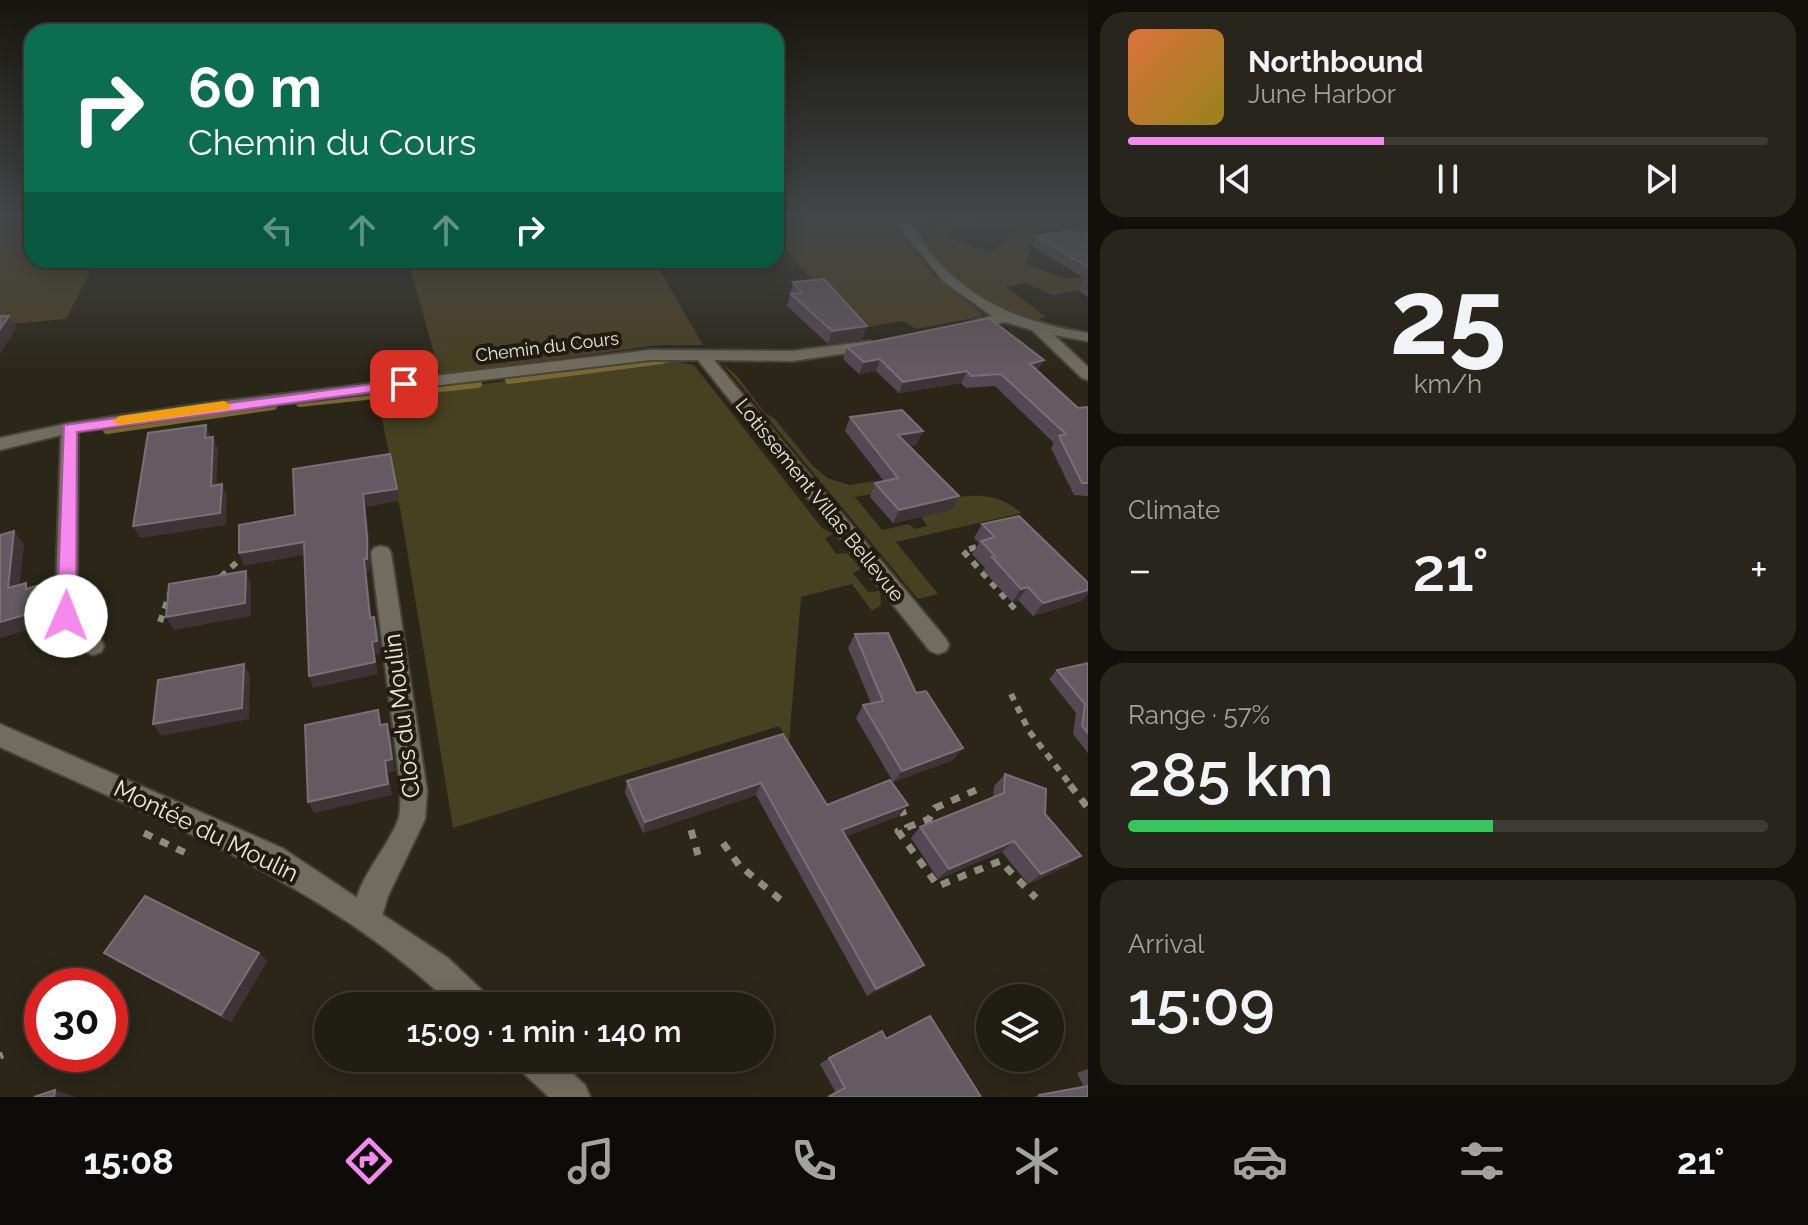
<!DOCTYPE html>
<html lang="en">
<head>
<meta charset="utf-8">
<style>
  :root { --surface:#201d13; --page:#28261c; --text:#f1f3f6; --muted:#a2a2a0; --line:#3d3b33; --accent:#f689ee }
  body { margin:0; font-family:Raleway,sans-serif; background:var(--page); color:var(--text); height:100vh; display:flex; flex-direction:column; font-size:30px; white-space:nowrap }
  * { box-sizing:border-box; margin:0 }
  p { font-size:26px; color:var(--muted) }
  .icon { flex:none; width:44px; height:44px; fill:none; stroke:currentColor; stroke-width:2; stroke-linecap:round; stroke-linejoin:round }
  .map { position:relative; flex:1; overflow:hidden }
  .panel { display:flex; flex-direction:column; gap:12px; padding:12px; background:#12100a; width:720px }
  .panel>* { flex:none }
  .banner { position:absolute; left:24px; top:24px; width:760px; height:244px; border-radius:24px; box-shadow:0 4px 20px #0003,0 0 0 2px var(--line); background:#0b6e4f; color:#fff; overflow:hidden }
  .tools { position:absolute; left:976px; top:984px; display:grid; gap:16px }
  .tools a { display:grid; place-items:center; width:88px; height:88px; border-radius:50%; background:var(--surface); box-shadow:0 4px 20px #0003,0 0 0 2px var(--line); font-size:40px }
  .speed { position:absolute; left:24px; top:968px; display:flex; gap:16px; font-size:40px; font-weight:700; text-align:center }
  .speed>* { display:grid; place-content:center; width:104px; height:104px; border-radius:50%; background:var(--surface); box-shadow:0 4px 20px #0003,0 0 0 2px var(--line); line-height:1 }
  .speed .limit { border:12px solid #d22; background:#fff; color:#111 }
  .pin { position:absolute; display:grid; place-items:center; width:68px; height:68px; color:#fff; margin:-34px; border-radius:16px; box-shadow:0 4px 12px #0006 }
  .me { position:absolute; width:88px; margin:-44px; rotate:1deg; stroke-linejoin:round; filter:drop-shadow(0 0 6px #0008) }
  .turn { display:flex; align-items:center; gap:28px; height:168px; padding:0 32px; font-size:36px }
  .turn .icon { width:104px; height:104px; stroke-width:2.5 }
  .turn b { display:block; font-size:56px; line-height:68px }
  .lanes { display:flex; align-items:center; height:76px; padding:0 32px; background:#0003; justify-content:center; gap:40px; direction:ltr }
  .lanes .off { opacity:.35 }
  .big { font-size:60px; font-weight:600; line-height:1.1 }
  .panel .tile { flex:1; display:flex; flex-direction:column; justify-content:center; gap:12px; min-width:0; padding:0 28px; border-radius:24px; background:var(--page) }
  .panel .dial { align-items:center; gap:0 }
  .dial b { font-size:104px; line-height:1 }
  .song { display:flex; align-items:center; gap:24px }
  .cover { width:96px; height:96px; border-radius:12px; background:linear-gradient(135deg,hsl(20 70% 55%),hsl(50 70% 35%)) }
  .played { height:8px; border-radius:4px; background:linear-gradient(90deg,var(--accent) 40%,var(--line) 40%) }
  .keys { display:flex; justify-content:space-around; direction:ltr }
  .heat { display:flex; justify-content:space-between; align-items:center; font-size:44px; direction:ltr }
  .charge { height:12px; border-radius:6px; background:linear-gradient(90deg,#34c759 57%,var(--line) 0) }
  .trip { position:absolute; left:314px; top:992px; width:460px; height:80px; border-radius:40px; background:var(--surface); box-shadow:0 4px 20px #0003,0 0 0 2px var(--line); font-weight:600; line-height:80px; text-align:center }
  .dock { display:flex; height:128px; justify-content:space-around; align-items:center; background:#0d0c08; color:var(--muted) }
  .dock .icon { width:56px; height:56px }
  .dock .active { color:var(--accent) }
  .dock b { font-size:36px; color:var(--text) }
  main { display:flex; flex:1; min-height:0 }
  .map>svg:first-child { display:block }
</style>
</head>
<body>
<main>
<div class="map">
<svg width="1088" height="1097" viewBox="0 0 1088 1097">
  <rect width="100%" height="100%" fill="#2a2719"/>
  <path fill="#474021" d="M0,218H32V260H96L66,319L0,325Z
    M776,218H888L896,224L935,277L982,313L980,317L916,329L902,321L853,329L776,238Z
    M962,218H998L969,227L963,225L946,237L991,252L1015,236L1011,234L1032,227L1045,236L1036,244L1031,245L1026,264L1067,279L1088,276V289L1052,295L1025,283L1006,287L1046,317L1039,319L1047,325C1032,320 1013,317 998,310C968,293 928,264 921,228L926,225Z
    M408,260H654L703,345H659L440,375Z
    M666,360L694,365L822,528L833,534L825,538L836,554L847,553L861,569L853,573L868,592L880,591L881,605L872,611L852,584L801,597L789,741L779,726L453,828L402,519L378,398Z
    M722,363L737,376L765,413L775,419L813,466L827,478L849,485L890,479L908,488L855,497L882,530L909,524L915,529L927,526L921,517L951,510L943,501C972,493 998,492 1021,513L896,542L938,594L918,599Z"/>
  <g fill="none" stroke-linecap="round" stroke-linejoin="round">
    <path stroke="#776930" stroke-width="6" d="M647,362L671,359"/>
    <path stroke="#776930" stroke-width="8" d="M509,380L662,360
      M300,403L478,384
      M107,430L273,406"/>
    <defs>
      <path id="minor" d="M892,218H938L913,226C921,236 926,248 934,257C976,305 1027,323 1088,333V341L1054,335L1088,367V380L1082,378L1032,330L1005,322L964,330V324L992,316L944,282Z
        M870,341L875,343V349L793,361L714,360L946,639L949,645L946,651L938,654L930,651L698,360H650L208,413L78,432L77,615L89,635L101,640L104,646L101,652L93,655L73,647L55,616L61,435L0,450V438L70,423L208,403L650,350L793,351Z
        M381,546L388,548L391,553L427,791L425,819L388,896L378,929L368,934L358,929C342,891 389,851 399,817C401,809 400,799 401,791L371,553L374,548Z"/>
      <path id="tertiary" d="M0,724L282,848L448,958L487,995L492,1006H453C327,884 157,819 0,747Z
        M516,1058H556L585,1085L590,1097H549L520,1070Z"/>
    </defs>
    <use href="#minor" stroke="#464438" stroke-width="4"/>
    <use href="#tertiary" stroke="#464438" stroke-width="4"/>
    <path stroke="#8d8b7f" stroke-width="3" stroke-dasharray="4 4" stroke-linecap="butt" d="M1082,225L1088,228"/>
    <path stroke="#8d8b7f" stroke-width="6" stroke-dasharray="7 7" stroke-linecap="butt" d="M976,547L963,551L1015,609
      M221,577L237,562
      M160,622L170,593
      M1011,694L1029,731L1072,787"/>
    <path stroke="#8d8b7f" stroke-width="7" stroke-dasharray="9 9" stroke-linecap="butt" d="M1070,785L1088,808
      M976,790L935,808L929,819L898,831L938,886L1000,861L1036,898
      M901,807L908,827
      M691,830L698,855
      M144,833L192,856
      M723,843L739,865L782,901
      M0,1056L3,1055
      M488,1058L503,1072"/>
    <use href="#minor" fill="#716d5e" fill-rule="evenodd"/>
    <use href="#tertiary" fill="#716d5e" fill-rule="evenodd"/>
  </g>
  <path fill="#544952" d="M1088,234V277L1084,278L1032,246L1036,236Z
    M1085,279H1088V297L1079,291Z
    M793,282L867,326L862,339L828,344L787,306Z
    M847,347L1038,371L1078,408L1088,407V496L1074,495L1051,448L1054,443L995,386L966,388L961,383L899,393L876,371L859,374L843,359Z
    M850,417L923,431L916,445L909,446L959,496L952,510L893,523L870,497L875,483L884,481L845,431Z
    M982,524L1082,601L1033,616L1018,600L1012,602L983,570L985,568L972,554L979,543L974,538Z
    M855,634L916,693L953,760L893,782L856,718L863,705L871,703L848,648Z
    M1088,663V753L1073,734L1076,713L1049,679L1057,670Z
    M783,734L827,805L899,816L846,836L914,973L867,996L756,795L643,833L625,793L627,781Z
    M1005,774L1045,814L1081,856L1067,866L1028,884L1002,852L938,879L911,838L920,827L993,798L994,786Z
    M104,953H259L267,961L231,1022L116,961Z
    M886,1039L981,1097L836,1093L820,1064L829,1058Z
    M1088,1069V1097H1032L1084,1087L1077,1073Z"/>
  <path fill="#3d3435" d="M9,316L16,329L0,353V329Z
    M867,326L862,339L828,344L832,331Z
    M880,359L876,371L859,374L864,362Z
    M1044,360L1037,372L1030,364Z
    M967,371L961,383L899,393L903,382Z
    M206,425L211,437L205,438Z
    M923,431L916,445L892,448L898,435Z
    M213,437L218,449L216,498L211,486Z
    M222,484L227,496L226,525L140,538L133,526Z
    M397,489L399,501L366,507L370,548V571L367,572L373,630L370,618L364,559L363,494Z
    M959,496L952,510L893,523L899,510Z
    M14,531L24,544L18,601L8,588Z
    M304,542L308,554L244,566L239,553Z
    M246,571L251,584V616L174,630L166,617Z
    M43,584L52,597V623L0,638V622Z
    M1028,587L1018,600L1012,602L1021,589Z
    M1088,590V594L1082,601L1033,616L1043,603Z
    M374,617L378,629L381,653L375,655L378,674L313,688L309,676L372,642Z
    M244,664L250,676L249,719L161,736L153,724Z
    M387,724L391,736L395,771L388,772L392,795L314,813L308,802L385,761Z
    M963,748L953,760L893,782L902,771Z
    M761,783L756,795L643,833L645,822Z
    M908,805L899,816L835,841L842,830Z
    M1014,841L1002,852L938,879L949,869Z
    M1081,856L1067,866L1028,884L1041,874Z
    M259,953L267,961L231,1022L221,1015Z
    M924,965L914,973L867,996L876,989Z
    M55,1090L77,1097H54Z"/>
  <path fill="#645a62" stroke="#797075" stroke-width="2" d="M1079,229L1088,234V267L1036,236Z
    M824,279L867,326L832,331L791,294L802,293L793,282Z
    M0,316H9L0,329Z
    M989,318L1044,360L1030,364L1078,408L1088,407V483H1082L1059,436L1066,434L1001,374L971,376L967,371L903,382L880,359L864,362L847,347Z
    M902,410L923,431L898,435L959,496L899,510L875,483L898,478L850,417Z
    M206,425L205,438L213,437L211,486L222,484L220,513L133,526L148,433Z
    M390,454L397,489L363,494L367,536V559H364L370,618L374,617L377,641L372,642L375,662L309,676L304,542L239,553V525L295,515L293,469Z
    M1019,516L1088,583V590L1043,603L1028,587L1021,589L992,557L995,556L981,541L995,537L982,524Z
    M14,531L8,588L26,583V589L43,584L42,610L0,622V535Z
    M246,571L245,603L166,617L169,584Z
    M888,633L916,693L926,691L963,748L902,771L863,705L883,701L855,634Z
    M1088,663V733L1082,726L1085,704L1057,670Z
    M244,664L242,708L153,724L158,680Z
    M378,710L380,725L387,724L392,759L385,761L388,784L308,802L305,725Z
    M783,734L827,805L890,780L908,805L842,830L924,965L876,989L761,783L645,822L627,781Z
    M1005,774L1046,789L1045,814L1081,856L1041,874L1014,841L949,869L920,827L1004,793Z
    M145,896L259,953L221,1015L104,953Z
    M930,1016L981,1097H828L845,1088L829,1058L882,1031L886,1039Z
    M1088,1086V1097H1040L1039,1095Z
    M55,1090L54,1097H34Z"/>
  <linearGradient id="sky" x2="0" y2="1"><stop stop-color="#17150e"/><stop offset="0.59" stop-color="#444749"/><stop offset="1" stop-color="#444749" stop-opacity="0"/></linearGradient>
  <rect width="1088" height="372" fill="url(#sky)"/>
  <path fill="#f689ee" stroke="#a0599b" stroke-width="2" d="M404,380L409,381V387L77,432L76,616L73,622H59L57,616L64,425Z"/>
  <path fill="#f59e0b" d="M224,401L232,406L229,409L120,425L112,421L120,416Z"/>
  <g text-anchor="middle" stroke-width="8" stroke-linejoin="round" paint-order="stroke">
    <g font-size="18" fill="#e9e7de" stroke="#201d10">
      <text transform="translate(547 347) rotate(-7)" y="6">Chemin du Cours</text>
    </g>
    <g font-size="20" fill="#e9e7de" stroke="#201d10">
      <text transform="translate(820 500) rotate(51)" y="7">Lotissement Villas Bellevue</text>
    </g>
    <g font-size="24" fill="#e9e7de" stroke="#201d10">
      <text transform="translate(402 716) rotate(-97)" y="8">Clos du Moulin</text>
      <text transform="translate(206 831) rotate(26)" y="8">Montée du Moulin</text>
    </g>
  </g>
</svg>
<div class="tools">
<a><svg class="icon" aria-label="layers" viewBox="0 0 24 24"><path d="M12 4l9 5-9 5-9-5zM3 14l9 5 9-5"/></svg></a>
</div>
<div class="speed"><div class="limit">30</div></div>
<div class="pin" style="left:404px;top:384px;background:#d93025"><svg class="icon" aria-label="arrive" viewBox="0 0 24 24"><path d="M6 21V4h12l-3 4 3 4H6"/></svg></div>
<svg class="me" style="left:66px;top:616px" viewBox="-20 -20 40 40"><circle r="19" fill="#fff"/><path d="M0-13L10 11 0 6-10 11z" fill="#f689ee"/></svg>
<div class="trip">15:09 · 1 min · 140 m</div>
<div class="banner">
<div class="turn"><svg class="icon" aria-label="right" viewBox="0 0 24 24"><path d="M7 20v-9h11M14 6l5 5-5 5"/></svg><div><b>60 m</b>Chemin du Cours</div></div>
<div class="lanes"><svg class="icon off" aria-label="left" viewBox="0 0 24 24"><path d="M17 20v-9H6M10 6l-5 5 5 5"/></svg><svg class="icon off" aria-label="ahead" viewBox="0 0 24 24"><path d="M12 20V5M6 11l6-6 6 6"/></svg><svg class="icon off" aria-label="ahead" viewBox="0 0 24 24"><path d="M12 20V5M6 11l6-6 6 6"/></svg><svg class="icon" aria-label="right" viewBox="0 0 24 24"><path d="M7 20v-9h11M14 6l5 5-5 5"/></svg></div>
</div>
</div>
<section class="panel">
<div class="tile">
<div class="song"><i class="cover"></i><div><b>Northbound</b><p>June Harbor</p></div></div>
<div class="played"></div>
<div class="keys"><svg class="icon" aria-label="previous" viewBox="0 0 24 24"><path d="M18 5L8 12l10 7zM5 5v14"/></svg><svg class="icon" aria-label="pause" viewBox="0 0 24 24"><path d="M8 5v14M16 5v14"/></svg><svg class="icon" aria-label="next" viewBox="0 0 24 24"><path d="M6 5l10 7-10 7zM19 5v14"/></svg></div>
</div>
<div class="tile dial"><b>25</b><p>km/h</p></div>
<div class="tile"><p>Climate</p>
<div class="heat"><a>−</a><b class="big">21°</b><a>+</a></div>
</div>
<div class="tile"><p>Range · 57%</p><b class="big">285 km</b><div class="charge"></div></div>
<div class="tile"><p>Arrival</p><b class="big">15:09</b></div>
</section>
</main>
<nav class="dock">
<b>15:08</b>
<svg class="icon active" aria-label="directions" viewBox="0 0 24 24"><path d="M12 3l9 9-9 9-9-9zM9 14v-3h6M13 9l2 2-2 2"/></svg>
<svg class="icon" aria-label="music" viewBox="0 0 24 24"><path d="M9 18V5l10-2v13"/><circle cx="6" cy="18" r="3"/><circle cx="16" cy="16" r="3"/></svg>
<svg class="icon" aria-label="phone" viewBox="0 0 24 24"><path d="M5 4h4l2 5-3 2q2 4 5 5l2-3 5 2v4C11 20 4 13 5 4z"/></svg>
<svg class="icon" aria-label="climate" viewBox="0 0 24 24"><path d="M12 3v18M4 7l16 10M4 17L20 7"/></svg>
<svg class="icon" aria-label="car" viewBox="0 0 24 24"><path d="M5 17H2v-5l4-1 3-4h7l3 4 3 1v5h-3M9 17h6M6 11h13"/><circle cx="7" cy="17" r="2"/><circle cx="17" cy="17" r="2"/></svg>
<svg class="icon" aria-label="filters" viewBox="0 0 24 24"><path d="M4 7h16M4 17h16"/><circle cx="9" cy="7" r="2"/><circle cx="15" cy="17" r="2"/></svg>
<b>21°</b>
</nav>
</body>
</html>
